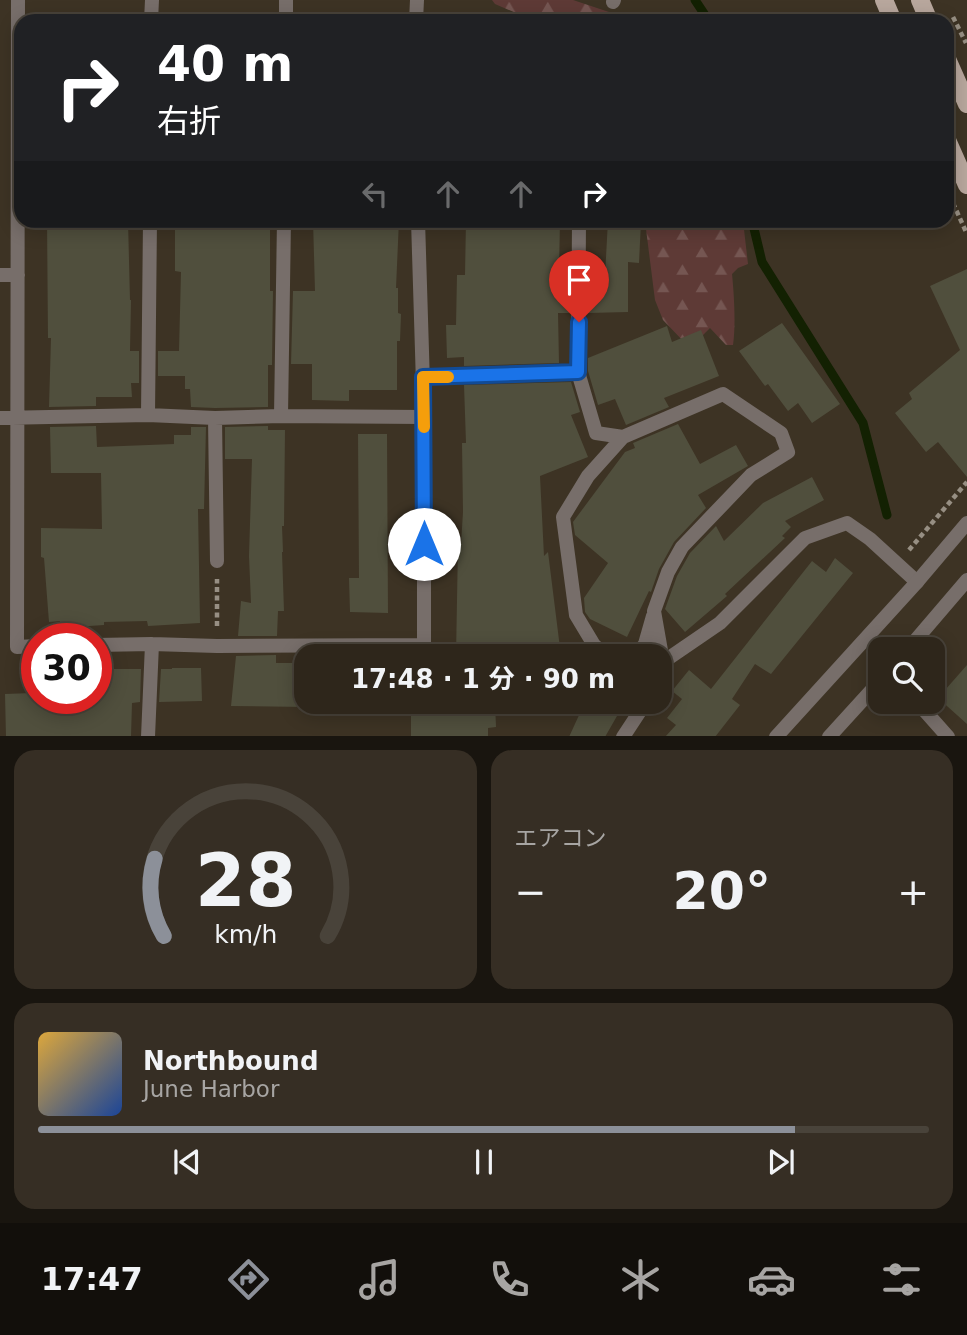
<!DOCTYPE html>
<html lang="ja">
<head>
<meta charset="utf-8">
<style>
  :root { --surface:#2e261b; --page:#362e24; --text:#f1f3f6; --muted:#a7a5a3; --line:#49433a; --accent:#8c9099 }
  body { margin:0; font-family:"DejaVu Sans","Noto Sans JP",sans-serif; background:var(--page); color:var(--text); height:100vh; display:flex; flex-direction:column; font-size:26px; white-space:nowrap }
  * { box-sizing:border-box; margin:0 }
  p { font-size:23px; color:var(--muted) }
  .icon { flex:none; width:38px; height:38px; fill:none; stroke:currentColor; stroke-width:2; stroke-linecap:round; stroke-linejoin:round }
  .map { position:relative; height:736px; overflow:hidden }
  .side { display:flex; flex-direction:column; gap:14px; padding:14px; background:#19150f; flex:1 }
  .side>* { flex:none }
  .banner { position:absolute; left:14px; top:14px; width:940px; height:214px; border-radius:21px; box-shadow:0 4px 18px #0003,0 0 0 2px var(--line); background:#202124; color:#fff; overflow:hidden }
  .fabs { position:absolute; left:868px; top:637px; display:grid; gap:14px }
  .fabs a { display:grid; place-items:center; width:77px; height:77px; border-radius:14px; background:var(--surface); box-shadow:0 4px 18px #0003,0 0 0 2px var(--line); font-size:35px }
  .speed { position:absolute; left:21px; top:623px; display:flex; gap:14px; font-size:35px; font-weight:700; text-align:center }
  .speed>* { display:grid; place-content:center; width:91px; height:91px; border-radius:50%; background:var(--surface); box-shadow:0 4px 18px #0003,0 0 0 2px var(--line); line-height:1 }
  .speed .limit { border:10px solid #d22; background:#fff; color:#111 }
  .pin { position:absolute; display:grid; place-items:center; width:60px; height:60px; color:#fff; margin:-72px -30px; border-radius:50% 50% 50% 0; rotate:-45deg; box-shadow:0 0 7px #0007 }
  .pin .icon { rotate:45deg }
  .me { position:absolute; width:77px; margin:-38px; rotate:0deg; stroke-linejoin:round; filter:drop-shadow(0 0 5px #0008) }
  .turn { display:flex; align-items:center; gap:24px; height:147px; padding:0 28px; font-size:32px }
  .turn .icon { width:91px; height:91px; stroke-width:2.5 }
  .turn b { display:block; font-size:49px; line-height:60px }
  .lanes { display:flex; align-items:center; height:66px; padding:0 28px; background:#0003; justify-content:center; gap:35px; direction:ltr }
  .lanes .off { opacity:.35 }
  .big { font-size:52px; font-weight:700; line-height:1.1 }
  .side .tile { flex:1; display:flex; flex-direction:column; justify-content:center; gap:10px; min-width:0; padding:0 24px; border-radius:21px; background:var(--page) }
  .side .dial { align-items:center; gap:0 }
  .dial svg { height:182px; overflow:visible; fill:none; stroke:var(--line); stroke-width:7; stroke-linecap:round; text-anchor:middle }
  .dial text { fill:var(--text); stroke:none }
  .song { display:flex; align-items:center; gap:21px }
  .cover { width:84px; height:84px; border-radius:10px; background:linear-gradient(135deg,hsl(40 70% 55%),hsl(220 70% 35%)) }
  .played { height:7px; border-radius:4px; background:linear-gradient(90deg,var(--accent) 85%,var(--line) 85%) }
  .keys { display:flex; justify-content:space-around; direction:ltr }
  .heat { display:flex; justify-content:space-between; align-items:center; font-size:38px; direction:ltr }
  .side .tiles { flex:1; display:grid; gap:14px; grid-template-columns:1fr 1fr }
  .tile:last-child { grid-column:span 2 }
  .trip { position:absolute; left:294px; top:644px; width:378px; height:70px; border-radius:21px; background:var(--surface); box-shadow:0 4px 18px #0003,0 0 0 2px var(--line); font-weight:700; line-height:70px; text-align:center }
  .tabs { display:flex; height:112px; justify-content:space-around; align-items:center; background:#120f0b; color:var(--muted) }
  .tabs .icon { width:49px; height:49px }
  .tabs .active { color:var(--accent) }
  .tabs b { font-size:32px; color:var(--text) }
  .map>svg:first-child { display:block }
</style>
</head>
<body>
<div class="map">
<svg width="967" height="737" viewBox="0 0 967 737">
  <defs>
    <pattern id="forest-firs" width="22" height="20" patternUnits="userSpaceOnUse" patternTransform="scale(1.75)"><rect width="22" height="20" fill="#5e3a36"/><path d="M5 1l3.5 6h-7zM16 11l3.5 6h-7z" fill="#755652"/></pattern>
  </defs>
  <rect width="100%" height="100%" fill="#3d3324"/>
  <path fill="url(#forest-firs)" d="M492,0H573L615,14L630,21H535L495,4Z
    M645,221H743L748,264L738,268L732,274C734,295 736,324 733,345H726L710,328L700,338L687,345L663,320L655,300Z"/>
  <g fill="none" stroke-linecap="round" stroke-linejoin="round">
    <path stroke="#132102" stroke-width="9" d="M695,0L709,21
      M752,220L762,262L863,423L887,515"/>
  </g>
  <path fill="#504f3d" d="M47,220H128L130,300H131L130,351H139V383H131L132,397H96V406L49,407L51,338H48Z
    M175,220H270V291H273L272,365H268V407L215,408L191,407L190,389H185V376H158V351H179L181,272L175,271Z
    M313,220H399L396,288H398V313L401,314L400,341H397V390H349V401L312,400V364H291L293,291H315Z
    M466,220H560L559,273L561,276H569V313H558L559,363L464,366V357L447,358L446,325H456L457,275H465Z
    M608,220L641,222L639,263L628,262V312L588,313V276H605Z
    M967,269V477L938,442L926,452L895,413L912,399L909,393L960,350L930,286Z
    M782,323L840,404L812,423L798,403L788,411L768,384L765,386L739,351Z
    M667,326L672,342L701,330L719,376L664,398L669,407L626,425L615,399L598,405L588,371V358Z
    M571,382L580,412L571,415L588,457L540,476L544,556L548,552L561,656L510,654V656H456L458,544H461L463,512L462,443H466L464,385Z
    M678,424L700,464L736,445L748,466L698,495L706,508L674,542L659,569L651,592L649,591L627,637L590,619L585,612L584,598L608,563L575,535L573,522L625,452L635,448L633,443Z
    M96,426L97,447L174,444V435H191V427H206L204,509H198L200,623L148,626L147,621L104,622V625L60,628V621L49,622L44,558L41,557V528L102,529L101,473H51L50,427Z
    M268,426V430H285L284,526H282L283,552H282L284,611H278L277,636H238L241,601L251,603L249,556L252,459H225V427Z
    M358,434H387L388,613L350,612L349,578H359Z
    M812,477L824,500L785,521L791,527L782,536L785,538L725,594L727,596L685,632L665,609L677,576L690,553L716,526L724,541L763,503Z
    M835,558L853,573L771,674L755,664L732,699L740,705L715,737H665L676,725L667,718L682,699L672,691L689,670L711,689L812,561L826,572Z
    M276,655V663H306V707L231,706L236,656Z
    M967,665V724L938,698Z
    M172,668H201L202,701L159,702L161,669H172Z
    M96,669H141L140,702L132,703L131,737H6L5,694L32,693V698H96Z
    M411,702H495L496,727L488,728V737H411Z
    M585,702H625L605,737H569Z"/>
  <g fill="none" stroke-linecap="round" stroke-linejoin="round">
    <path stroke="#978f83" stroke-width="4.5" stroke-dasharray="5 3.5" stroke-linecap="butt" d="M953,17L966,43
      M953,203L967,234
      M909,550L967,482
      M217,626V579"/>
    <path stroke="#776e6a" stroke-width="14" d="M18,0L17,647L37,646
      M613,2L614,0
      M151,21L152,0
      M286,21V0
      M416,21L417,0
      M0,275H18
      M578,372L596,433L623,437L723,394L781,433L788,452L751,475L682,547L668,572L654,611L663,662
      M423,377L578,372L579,220
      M148,415L150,220
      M281,416L284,220
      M0,418L148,415L215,418L281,416L424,417
      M215,418L217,561
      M96,645L152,644L217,646L424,645V417L418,220
      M607,656L594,645L576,615L563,517L588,476L623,437
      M636,656L645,644L653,616
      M660,669L663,662L720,623L805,538L847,523L870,539L917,582
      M917,702L948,737
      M148,737L152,644
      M623,737L646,702"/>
    <path stroke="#776e6a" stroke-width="14" d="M908,649L967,580
      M776,737L917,582L967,523
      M829,737L880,681"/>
    <path stroke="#b8a79d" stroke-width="18" d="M884,0L893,21
      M920,0L929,21
      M947,59L967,104
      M947,140L967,185"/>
  </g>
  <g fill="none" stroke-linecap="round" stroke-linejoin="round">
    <defs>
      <path id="route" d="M424,544L423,377L578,372L579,322"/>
    </defs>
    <use href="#route" stroke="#114b97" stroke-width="18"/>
    <use href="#route" stroke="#1a73e8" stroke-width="12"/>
    <path stroke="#f59e0b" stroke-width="12" d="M424,427L423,377H448"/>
  </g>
</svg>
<div class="fabs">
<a><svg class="icon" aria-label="search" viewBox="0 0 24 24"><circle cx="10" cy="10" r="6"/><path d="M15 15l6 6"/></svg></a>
</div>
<div class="speed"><div class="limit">30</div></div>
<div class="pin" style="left:579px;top:322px;background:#d93025"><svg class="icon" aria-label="arrive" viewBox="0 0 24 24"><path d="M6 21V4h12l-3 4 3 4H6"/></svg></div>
<svg class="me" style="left:424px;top:544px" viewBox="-20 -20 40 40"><circle r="19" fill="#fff"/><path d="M0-13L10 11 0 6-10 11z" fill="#1a73e8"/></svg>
<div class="trip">17:48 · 1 分 · 90 m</div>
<div class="banner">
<div class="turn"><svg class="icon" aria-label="right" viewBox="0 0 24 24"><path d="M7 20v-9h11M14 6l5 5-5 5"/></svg><div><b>40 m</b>右折</div></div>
<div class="lanes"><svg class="icon off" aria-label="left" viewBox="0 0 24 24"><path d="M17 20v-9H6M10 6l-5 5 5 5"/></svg><svg class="icon off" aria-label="ahead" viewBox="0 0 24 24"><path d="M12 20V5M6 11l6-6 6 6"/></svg><svg class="icon off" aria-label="ahead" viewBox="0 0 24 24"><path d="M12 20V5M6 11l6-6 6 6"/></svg><svg class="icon" aria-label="right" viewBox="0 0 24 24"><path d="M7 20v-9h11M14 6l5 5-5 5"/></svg></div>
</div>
</div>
<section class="side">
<div class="tiles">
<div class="tile dial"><svg viewBox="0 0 100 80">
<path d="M14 69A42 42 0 1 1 86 69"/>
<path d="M14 69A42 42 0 0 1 10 35" stroke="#8c9099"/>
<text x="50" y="56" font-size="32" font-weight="700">28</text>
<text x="50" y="72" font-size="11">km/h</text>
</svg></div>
<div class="tile"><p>エアコン</p>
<div class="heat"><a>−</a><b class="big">20°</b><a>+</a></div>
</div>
<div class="tile">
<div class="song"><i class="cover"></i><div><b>Northbound</b><p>June Harbor</p></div></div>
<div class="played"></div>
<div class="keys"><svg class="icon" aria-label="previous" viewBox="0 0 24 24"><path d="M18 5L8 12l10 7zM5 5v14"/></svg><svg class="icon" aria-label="pause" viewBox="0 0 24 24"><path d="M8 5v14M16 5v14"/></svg><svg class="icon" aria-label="next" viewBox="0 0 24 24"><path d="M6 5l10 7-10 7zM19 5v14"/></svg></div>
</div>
</div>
</section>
<nav class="tabs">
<b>17:47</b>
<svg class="icon active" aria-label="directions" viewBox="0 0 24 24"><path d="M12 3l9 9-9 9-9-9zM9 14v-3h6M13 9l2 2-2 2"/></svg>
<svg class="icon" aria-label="music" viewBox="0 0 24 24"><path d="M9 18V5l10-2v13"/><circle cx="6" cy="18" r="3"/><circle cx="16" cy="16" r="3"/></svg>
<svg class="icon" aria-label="phone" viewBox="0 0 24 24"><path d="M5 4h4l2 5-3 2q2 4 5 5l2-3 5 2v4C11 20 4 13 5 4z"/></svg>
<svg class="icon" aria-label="climate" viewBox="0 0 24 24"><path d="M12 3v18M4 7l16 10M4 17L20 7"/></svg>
<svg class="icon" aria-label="car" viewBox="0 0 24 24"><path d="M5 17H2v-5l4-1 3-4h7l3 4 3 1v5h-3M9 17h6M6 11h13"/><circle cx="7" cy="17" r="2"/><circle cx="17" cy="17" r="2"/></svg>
<svg class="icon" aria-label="filters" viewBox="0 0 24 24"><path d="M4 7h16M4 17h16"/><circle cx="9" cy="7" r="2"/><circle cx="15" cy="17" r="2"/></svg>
</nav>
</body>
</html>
